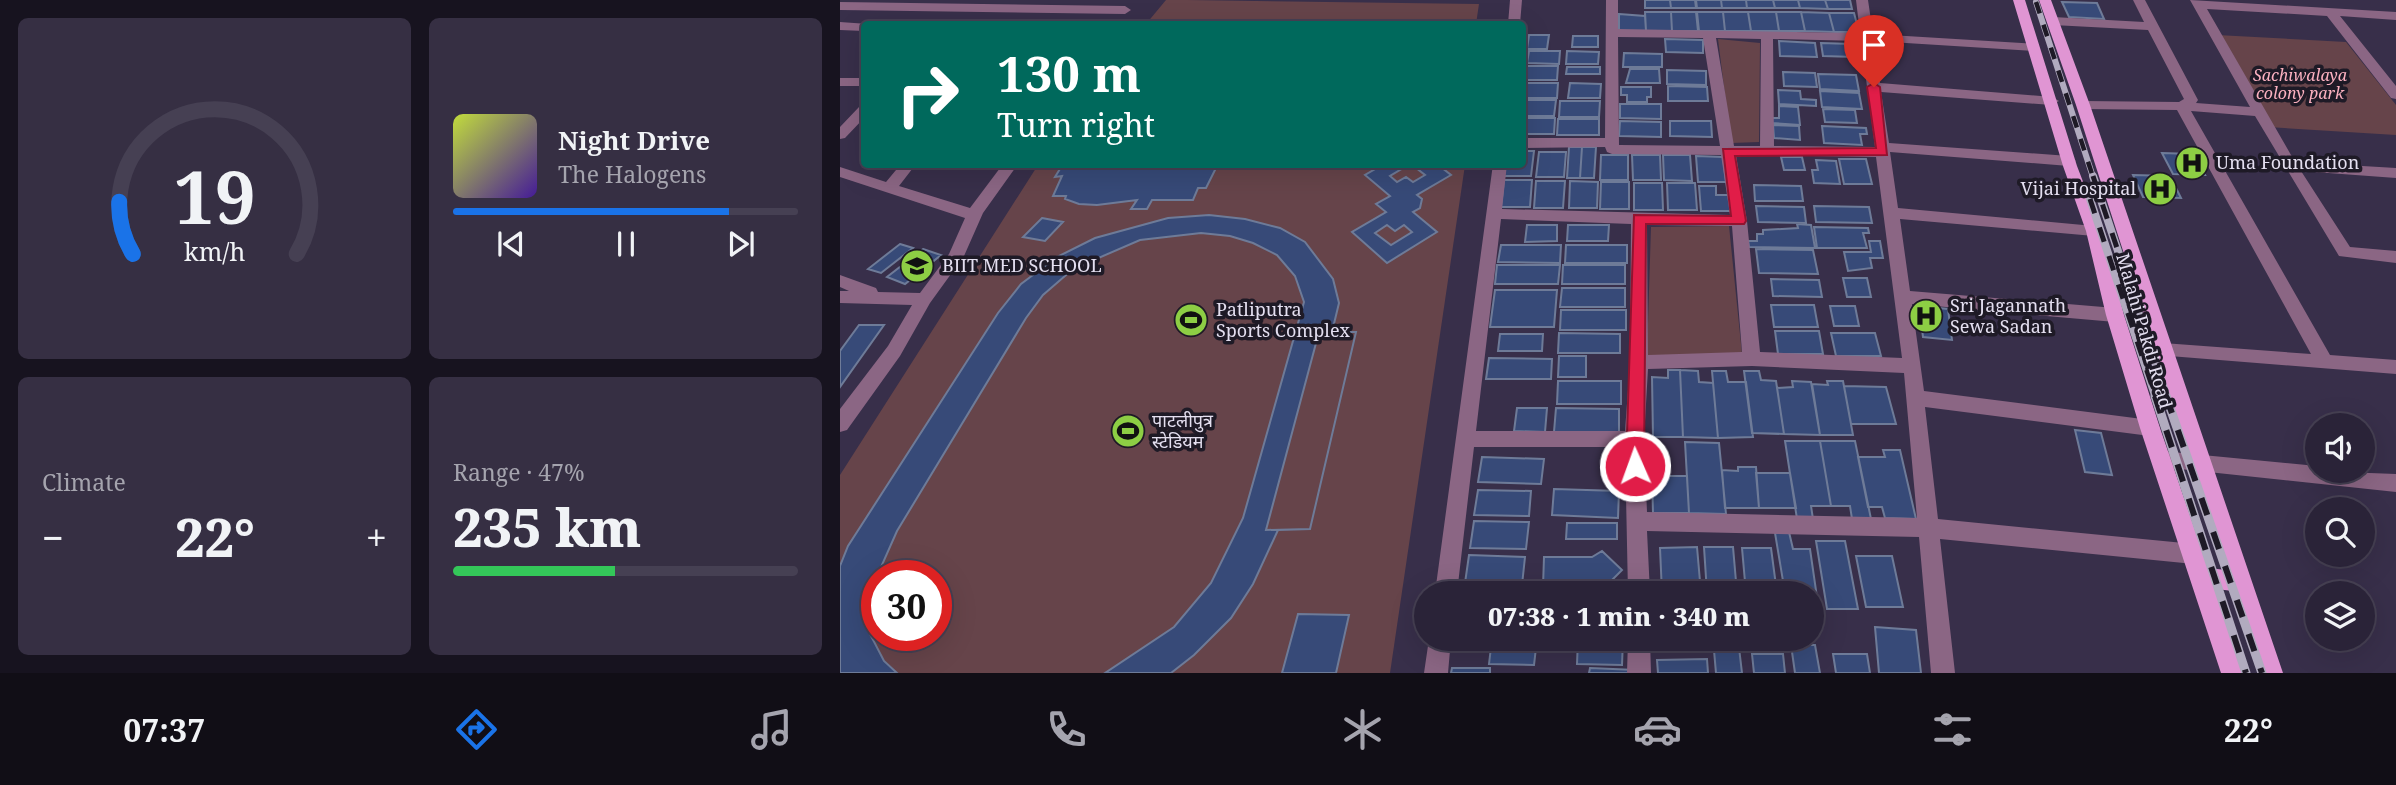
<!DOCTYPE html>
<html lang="en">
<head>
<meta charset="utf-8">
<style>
  :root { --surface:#2a2338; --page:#362f43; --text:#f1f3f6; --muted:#a5a4ae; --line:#464053; --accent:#1a73e8 }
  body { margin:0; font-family:"Noto Serif","Noto Sans Devanagari",serif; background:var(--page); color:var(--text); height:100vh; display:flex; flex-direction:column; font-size:26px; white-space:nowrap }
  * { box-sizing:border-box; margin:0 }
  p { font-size:23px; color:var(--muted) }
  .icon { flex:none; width:38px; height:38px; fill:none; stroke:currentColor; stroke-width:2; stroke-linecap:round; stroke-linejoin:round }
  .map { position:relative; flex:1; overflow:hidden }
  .side { display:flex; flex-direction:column; gap:18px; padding:18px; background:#17131f; width:840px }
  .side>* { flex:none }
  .banner { position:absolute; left:21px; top:21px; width:665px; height:147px; border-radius:7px; box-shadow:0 7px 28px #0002,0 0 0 2px var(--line); background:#00695c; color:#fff; overflow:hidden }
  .controls { position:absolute; left:1465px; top:413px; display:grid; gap:14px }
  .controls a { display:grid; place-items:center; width:70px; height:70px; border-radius:50%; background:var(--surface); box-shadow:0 7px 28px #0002,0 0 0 2px var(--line); font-size:35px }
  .speed { position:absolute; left:21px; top:560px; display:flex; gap:14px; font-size:35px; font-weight:700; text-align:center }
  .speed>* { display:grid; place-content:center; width:91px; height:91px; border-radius:50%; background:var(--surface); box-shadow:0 7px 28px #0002,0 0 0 2px var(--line); line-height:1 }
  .speed .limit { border:10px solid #d22; background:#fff; color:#111 }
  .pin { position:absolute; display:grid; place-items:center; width:60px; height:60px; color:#fff; margin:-72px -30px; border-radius:50% 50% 50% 0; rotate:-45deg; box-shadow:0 0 7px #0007 }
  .pin .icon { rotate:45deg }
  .me { position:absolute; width:77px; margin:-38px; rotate:358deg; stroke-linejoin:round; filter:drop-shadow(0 0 5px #0008) }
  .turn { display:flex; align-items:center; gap:24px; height:147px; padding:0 21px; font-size:32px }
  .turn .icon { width:91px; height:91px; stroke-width:2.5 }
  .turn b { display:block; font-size:49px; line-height:60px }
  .big { font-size:52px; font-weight:800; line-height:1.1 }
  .side .tile { flex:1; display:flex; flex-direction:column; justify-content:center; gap:10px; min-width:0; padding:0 24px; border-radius:10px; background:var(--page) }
  .side .dial { align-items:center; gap:0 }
  .dial svg { height:182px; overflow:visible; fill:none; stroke:var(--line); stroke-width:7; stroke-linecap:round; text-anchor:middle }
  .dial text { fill:var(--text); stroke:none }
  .song { display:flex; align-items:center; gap:21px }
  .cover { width:84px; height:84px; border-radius:10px; background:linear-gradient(135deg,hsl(70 70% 55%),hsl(260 70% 35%)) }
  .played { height:7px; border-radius:4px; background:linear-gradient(90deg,var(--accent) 80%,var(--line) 80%) }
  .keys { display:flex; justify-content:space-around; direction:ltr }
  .heat { display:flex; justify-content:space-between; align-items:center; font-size:38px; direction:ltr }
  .charge { height:10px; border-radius:5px; background:linear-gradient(90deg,#34c759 47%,var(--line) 0) }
  .side .tiles { flex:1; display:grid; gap:18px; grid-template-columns:repeat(2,1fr) }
  .trip { position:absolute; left:574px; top:581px; width:410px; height:70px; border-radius:35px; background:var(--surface); box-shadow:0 7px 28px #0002,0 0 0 2px var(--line); font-weight:800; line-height:70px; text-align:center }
  .tabs { display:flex; height:112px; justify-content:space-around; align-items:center; background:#110e16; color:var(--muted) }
  .tabs .icon { width:49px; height:49px }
  .tabs .active { color:var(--accent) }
  .tabs b { font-size:32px; color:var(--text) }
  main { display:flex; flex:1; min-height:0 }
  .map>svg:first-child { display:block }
</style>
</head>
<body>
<main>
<section class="side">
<div class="tiles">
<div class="tile dial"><svg viewBox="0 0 100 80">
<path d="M14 69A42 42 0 1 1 86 69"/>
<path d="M14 69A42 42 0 0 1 8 46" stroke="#1a73e8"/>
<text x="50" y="56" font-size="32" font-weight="700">19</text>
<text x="50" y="72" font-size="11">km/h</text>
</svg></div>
<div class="tile">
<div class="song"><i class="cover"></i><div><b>Night Drive</b><p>The Halogens</p></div></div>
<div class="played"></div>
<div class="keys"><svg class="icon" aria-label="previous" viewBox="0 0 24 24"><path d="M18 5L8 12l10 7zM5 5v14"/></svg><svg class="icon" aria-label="pause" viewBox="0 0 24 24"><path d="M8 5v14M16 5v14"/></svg><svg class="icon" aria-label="next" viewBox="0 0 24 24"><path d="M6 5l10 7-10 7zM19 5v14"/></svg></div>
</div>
<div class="tile"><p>Climate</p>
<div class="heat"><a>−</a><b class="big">22°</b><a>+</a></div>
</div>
<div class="tile"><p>Range · 47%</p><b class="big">235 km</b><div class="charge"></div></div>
</div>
</section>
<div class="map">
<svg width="1556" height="673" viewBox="0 0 1556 673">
  <rect width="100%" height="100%" fill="#382f4a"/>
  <path fill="#66444a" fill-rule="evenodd" d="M326,0H348L639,4L636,24H306Z
    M1377,35L1506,42L1556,105V135L1428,127Z
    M878,39L920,43L919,142L891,143Z
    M198,165H625L550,673H0V475ZM37,576H96V635H37Z
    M889,226L902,354L807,356L811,227Z"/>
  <path fill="#374a78" stroke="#6e7b98" stroke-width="2" fill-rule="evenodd" d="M805,0H830L831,8H805Z
    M830,0H855L856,8H831Z
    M856,0H881L882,8H857Z
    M881,0H906L907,8H882Z
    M906,0H933L935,8H907Z
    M933,0H958L960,8H935Z
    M958,0H985L988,9L960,8Z
    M985,0H1010L1012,9H988Z
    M1222,2L1257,3L1264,19L1229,17Z
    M805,12H831L832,31H806Z
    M831,12H856L858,31H832Z
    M857,12H883L885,31H859Z
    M883,12H908L911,31H885Z
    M908,12H936L939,31H911Z
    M936,12H961L965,31H939Z
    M961,12L989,13L994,32L965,31Z
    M989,13H1014L1019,32H994Z
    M779,14L805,16L806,31H779Z
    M689,35H709L707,49H687Z
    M733,36H758V47H732Z
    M825,39L863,40V53L826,52Z
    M939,41L975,43L977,57L940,56Z
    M981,43L1012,44L1015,57L983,56Z
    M689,51H720L719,64L687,63Z
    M727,51L759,52L758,64H726Z
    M784,53L822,54V67H783Z
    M682,66H718L717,80H682Z
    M727,67H760V74H726Z
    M790,69H819L820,83H786Z
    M827,70L866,71V85L827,84Z
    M943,72L975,73L977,87L944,86Z
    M978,74L1016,75L1019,91L980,89Z
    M685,83H718L717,98H682Z
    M730,83L761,84L760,98H728Z
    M828,86L867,87L868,101H828Z
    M781,87H811V97H807V102H787V95H781Z
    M938,90L960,91L961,99L976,100V106L939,104Z
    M980,91L1019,93L1022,109L982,107Z
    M682,100H716L714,116H682Z
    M720,101H760L759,117H719Z
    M780,104H821V119L780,118Z
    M939,106L958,107L960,125L931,123V118H939Z
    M983,109L1015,110L1017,123L985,122Z
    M682,118H715L714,134H682Z
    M718,119H759V135H717Z
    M780,121L821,122V137L779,136Z
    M830,121H871L872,137L830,136Z
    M933,125L959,126L960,140L934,138Z
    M982,126L1026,128L1027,134H1020L1022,145L984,143Z
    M729,147H742L740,178H727Z
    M742,147H756L754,178H740Z
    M682,151H694L691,176H663L665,164H682Z
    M699,152H726L724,177H696Z
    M1322,153L1352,154L1365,175L1333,174Z
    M761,155H788V180H760Z
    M792,155H820L821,180H793Z
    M823,155H850L852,181L824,180Z
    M856,156L883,157L886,182H858Z
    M941,157H962L965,170H944Z
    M999,159H1026L1032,184H1004Z
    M976,160L996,161L1000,184L974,183L972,170H978Z
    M223,164H378L366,188H358L353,200H312L307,209H291L297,200L257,205L239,204L225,199L226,196H213L222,176L215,177Z
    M544,164H570L550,176L557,182L566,177L573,182L585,175L571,164H597L611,175L577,195L582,199L580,208L573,212L597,232L547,263L512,232L546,212L536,204L550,196L525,175ZM547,225L555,231L564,225L572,232L551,245L535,233Z
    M1293,175L1330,176L1341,198L1303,197Z
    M664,180H692L690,207H661Z
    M696,181H725L723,208H694Z
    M730,181L758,182L757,208H729Z
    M761,182H789V209H760Z
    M794,183H822L823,210H794Z
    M827,183H855L857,210H828Z
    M914,185L961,186L963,201H915Z
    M859,186H876V195H890L892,211H861Z
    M916,206L964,207L966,223L918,222Z
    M974,206L1029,207L1032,223L976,222Z
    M369,215L405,219L440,228L465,242L493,279L499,303L492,332H516L470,529L438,530L413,584L391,618L354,655L331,673H265L334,627L371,583L403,518L464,302L455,276L437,255L413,243L390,236L361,233L300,240L233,269L203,295L186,318L57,531L37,576L30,598V634L44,661L57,673H0V566L8,546L158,313L181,284L217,257L255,238L328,218Z
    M202,218L223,222L205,241L183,237Z
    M957,224L971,225L975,248L909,247L908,241H917V234H923V230L958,228Z
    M687,225H717V241L685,242Z
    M728,225H769L768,241H727Z
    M974,227L1028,228L1029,233H1023L1027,248H977Z
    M1029,241H1040L1043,258H1030L1032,268L1008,271L1004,252H1031Z
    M60,244L73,248L41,273L28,269Z
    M661,245H721L720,263L658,262Z
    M726,245H787V263H725Z
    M83,249L101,255L65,284L47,277Z
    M916,249L973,250L978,274L919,273Z
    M657,265H720L718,284H655Z
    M723,265H785V284H722Z
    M1003,278H1027L1031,297H1007Z
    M931,279L979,280L982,297L933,296Z
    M722,288H785V307H720Z
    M655,290H717L714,327H650Z
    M931,305H974L978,327H934Z
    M990,306H1015L1019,326H994Z
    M1079,306L1108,309L1112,340L1083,337Z
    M721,310H786V330H720Z
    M19,325H44L0,387V351Z
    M935,331H979L983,354H938Z
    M479,332H516L470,529L426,530Z
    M719,333L780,334V353H718Z
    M991,333H1035L1041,356H996Z
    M660,334H703L702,351H658Z
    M719,356H746V377H718Z
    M649,358L712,359L711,379H646Z
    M828,370H840L843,437H813L812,377L828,378Z
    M840,370L858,371L859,382L873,383L878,438L843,437Z
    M872,371H886L888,382H906L913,437L878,438Z
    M904,371H919L921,380L936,381L944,434L912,433Z
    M718,381H781V404H717Z
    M952,381L971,382L980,435L944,434L937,388L953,387Z
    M987,381H1003L1013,435H980L972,384L988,385Z
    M1004,386L1046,387L1056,424H1011Z
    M677,408H707L705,432L674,431Z
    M716,408L779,409V432H714Z
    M1235,430L1261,433L1272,475L1245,472Z
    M945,441H980L991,506H971L973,519H957Z
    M980,441H1015L1031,519H1012L1010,506H991Z
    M845,442L879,443L886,514L849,513Z
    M1043,450H1060L1076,519L1045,518L1042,507H1028L1018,457H1045Z
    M642,457L704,459L701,484L638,482Z
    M898,467H916L919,508H885L882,470L898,471Z
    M916,473H950L956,508H919Z
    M812,476H847L849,513H813Z
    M714,489L779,491L778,518L712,515Z
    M638,490L691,491L689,516L634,515Z
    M634,521L689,522L686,549L630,548Z
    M727,523H777V539H726Z
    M949,532L953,549H970L980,618H971V593H945L935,533Z
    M976,541H1005L1018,609H987Z
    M857,547L861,593H822L820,548Z
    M864,547H893L897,593H867Z
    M902,548H931L937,593H906Z
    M762,551L782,570L765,587H703L704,557H752Z
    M629,555L685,557L682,585L625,583Z
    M1016,556H1052L1063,607H1026Z
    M458,614L509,615L496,673H442Z
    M1035,627L1076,630L1081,673H1039Z
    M652,639H697L694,665L649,664Z
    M738,639H783L782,665L737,664Z
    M873,639H898L902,673H876Z
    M951,645H975L980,673H955Z
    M912,654H943L945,673H914Z
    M993,654H1027L1030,673H996Z
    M867,659L868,673H818L817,660Z
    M612,668H650V673H611Z
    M750,668L795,670V673H749Z"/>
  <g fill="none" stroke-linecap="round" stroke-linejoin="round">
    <path fill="#8b6684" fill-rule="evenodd" d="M670,0H682L680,24H668Z
      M766,0H778V29L1020,33L1016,0H1028L1033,34L1199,44V50L1195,51L1034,41L1040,83L1212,97L1219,101L1212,105L1041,92L1049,143L1229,156L1236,161L1229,166L1050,152L1058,208L1254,226L1262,231L1254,236L1060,219L1070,291L1275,308L1284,315L1275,322L1072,304L1084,391L1310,420L1317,422L1320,428L1317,434L1310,436L1085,407L1098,519L1354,544L1361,547L1365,554L1361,561L1354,564L1100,539L1115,673H1091L1079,537L807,531L810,593H788L785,447H634L617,593H595L653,164H667L662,209L890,215L881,155L772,154L767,152L765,147L682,148V138H765ZM778,37L863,38L880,146L779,145ZM876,38L921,39L920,146H894ZM933,39L1021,41L1035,147L934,146ZM896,155L1036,157L1062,358L920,352L907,221ZM661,219L791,224L790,362L785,431H636ZM807,225L892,226L902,352L808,355ZM912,366L1064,373L1077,518L807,512L804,439L808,369Z
      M1293,0H1305L1358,100L1356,103L1410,107L1350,0L1556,12V20L1500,16L1556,86V99L1551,98L1487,16L1367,9L1455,162L1556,168V178L1461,171L1510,247L1556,251V263L1499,256L1415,116L1351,111L1490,355L1556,360V374L1317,355L1314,350L1317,345L1323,343L1471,354L1337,110L1243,109L1236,105L1243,101L1339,102L1344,99L1308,30L1213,25L1207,21L1213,17L1304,22Z
      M0,2L285,6L291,10L285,14L0,10Z
      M0,22L28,24H24V31L0,30Z
      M0,78H24V86H0Z
      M24,106V118L5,138L0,139V127L19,107Z
      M61,164H76L59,186L130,208L163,164H178L143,213L124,256L90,303L60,356L7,430L0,432V409L48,346L72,305L0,303V291H9L0,287V275L36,288L38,292L80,293L109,254L125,218L0,177V167L46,182Z
      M1321,451L1477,466V471L1556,474V492L1321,467L1314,465L1311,459L1314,453Z
      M589,639H611L608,673H584Z
      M788,639H810L811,673H787Z"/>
    <path fill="#e095d3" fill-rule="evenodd" d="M1173,0H1185L1237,166L1262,231L1284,315L1320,428L1368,568L1386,570L1236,105L1199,0H1211L1250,105L1443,673H1419L1393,591L1376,589L1405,673H1381L1300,428L1266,315L1246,231L1223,166Z"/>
    <defs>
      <path id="rail-far2" d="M1196,2L1253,177"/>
      <path id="rail-far1" d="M1253,176L1327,398
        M1250,199L1316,398"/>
      <path id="rail" d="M1315,396L1406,673
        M1326,396L1422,673"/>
    </defs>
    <use href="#rail-far2" stroke="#b1abbf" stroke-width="6"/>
    <use href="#rail-far1" stroke="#b1abbf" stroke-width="8"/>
    <use href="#rail" stroke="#b1abbf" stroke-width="9"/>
    <use href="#rail-far2" stroke="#1e1a26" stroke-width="4.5" stroke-dasharray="12" stroke-linecap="butt"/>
    <use href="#rail-far1" stroke="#1e1a26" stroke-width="5" stroke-dasharray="15" stroke-linecap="butt"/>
    <use href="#rail" stroke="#1e1a26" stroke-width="6" stroke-dasharray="18" stroke-linecap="butt"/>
  </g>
  <path fill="#e11d48" stroke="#92132f" stroke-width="2" d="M1034,83L1040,87L1047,155L895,156L906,221L904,224H806L804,466L802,472H789L786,466L794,215L891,216L883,149L1036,148L1027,87Z"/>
  <defs>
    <symbol id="hospital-disc" viewBox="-11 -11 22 22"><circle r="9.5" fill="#8dce44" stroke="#1e1a26"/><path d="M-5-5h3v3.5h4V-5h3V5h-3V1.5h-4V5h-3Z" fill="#111"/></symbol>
    <symbol id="school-disc" viewBox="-11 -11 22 22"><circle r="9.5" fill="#8dce44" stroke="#1e1a26"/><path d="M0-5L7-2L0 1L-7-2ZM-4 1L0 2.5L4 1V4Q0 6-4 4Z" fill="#111"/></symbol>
    <symbol id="stadium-disc" viewBox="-11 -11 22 22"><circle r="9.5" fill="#8dce44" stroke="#1e1a26"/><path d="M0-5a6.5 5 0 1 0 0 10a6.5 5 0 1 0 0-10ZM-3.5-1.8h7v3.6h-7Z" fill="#111"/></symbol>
  </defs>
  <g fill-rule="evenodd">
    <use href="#hospital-disc" x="1333" y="144" width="38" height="38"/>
    <use href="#hospital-disc" x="1301" y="170" width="38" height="38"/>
    <use href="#school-disc" x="58" y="247" width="38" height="38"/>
    <use href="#hospital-disc" x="1067" y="297" width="38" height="38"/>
    <use href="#stadium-disc" x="332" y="301" width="38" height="38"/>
    <use href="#stadium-disc" x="269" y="412" width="38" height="38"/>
  </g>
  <g text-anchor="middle" stroke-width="7" stroke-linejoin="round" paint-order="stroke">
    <g font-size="16" font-style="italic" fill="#fcb1c0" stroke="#1e1a26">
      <text x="1460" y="81">Sachiwalaya<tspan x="1460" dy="18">colony park</tspan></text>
    </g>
    <g font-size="18" fill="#e4dff0" stroke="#1e1a26" text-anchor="start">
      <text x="1376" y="169">Uma Foundation</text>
      <text x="1296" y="195" text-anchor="end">Vijai Hospital</text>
      <text x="102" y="272">BIIT MED SCHOOL</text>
      <text x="1110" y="312">Sri Jagannath<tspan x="1110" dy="21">Sewa Sadan</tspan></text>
      <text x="376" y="316">Patliputra<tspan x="376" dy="21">Sports Complex</tspan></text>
      <text x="312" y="427">पाटलीपुत्र<tspan x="312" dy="21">स्टेडियम</tspan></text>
    </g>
    <g font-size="18" fill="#e4dff0" stroke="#1e1a26">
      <text transform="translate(1304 331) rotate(74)" y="6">Malahi Pakdi Road</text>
    </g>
  </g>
</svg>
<div class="controls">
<a><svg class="icon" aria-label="sound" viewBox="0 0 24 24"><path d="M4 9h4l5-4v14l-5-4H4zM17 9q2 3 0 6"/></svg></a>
<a><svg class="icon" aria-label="search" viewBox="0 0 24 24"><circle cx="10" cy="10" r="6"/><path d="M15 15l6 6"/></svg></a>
<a><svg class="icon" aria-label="layers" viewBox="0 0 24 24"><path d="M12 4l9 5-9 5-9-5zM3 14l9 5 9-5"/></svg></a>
</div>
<div class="speed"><div class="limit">30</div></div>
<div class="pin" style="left:1034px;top:87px;background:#d93025"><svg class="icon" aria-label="arrive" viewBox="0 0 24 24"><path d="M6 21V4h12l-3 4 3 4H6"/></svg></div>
<svg class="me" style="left:795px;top:466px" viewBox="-20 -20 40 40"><circle r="17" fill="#e11d48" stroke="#fff" stroke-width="3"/><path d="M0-11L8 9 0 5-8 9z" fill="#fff"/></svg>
<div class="trip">07:38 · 1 min · 340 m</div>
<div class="banner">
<div class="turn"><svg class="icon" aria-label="right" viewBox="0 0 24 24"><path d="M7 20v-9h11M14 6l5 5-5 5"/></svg><div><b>130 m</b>Turn right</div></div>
</div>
</div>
</main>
<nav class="tabs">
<b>07:37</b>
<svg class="icon active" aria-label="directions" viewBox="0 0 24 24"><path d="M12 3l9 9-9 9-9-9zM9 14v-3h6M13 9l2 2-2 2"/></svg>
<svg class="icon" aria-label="music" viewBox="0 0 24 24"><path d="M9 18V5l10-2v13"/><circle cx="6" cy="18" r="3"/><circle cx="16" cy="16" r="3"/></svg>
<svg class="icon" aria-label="phone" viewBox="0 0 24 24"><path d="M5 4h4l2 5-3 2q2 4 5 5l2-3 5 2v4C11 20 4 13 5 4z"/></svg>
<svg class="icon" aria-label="climate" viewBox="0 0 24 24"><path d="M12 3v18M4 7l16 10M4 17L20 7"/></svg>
<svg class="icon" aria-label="car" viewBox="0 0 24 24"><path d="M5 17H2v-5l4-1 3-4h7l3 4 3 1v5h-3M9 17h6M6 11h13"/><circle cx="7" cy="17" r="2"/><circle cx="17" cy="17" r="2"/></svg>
<svg class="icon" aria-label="filters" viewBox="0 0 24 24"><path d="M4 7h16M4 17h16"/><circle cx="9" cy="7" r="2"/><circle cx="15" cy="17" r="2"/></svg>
<b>22°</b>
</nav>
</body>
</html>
